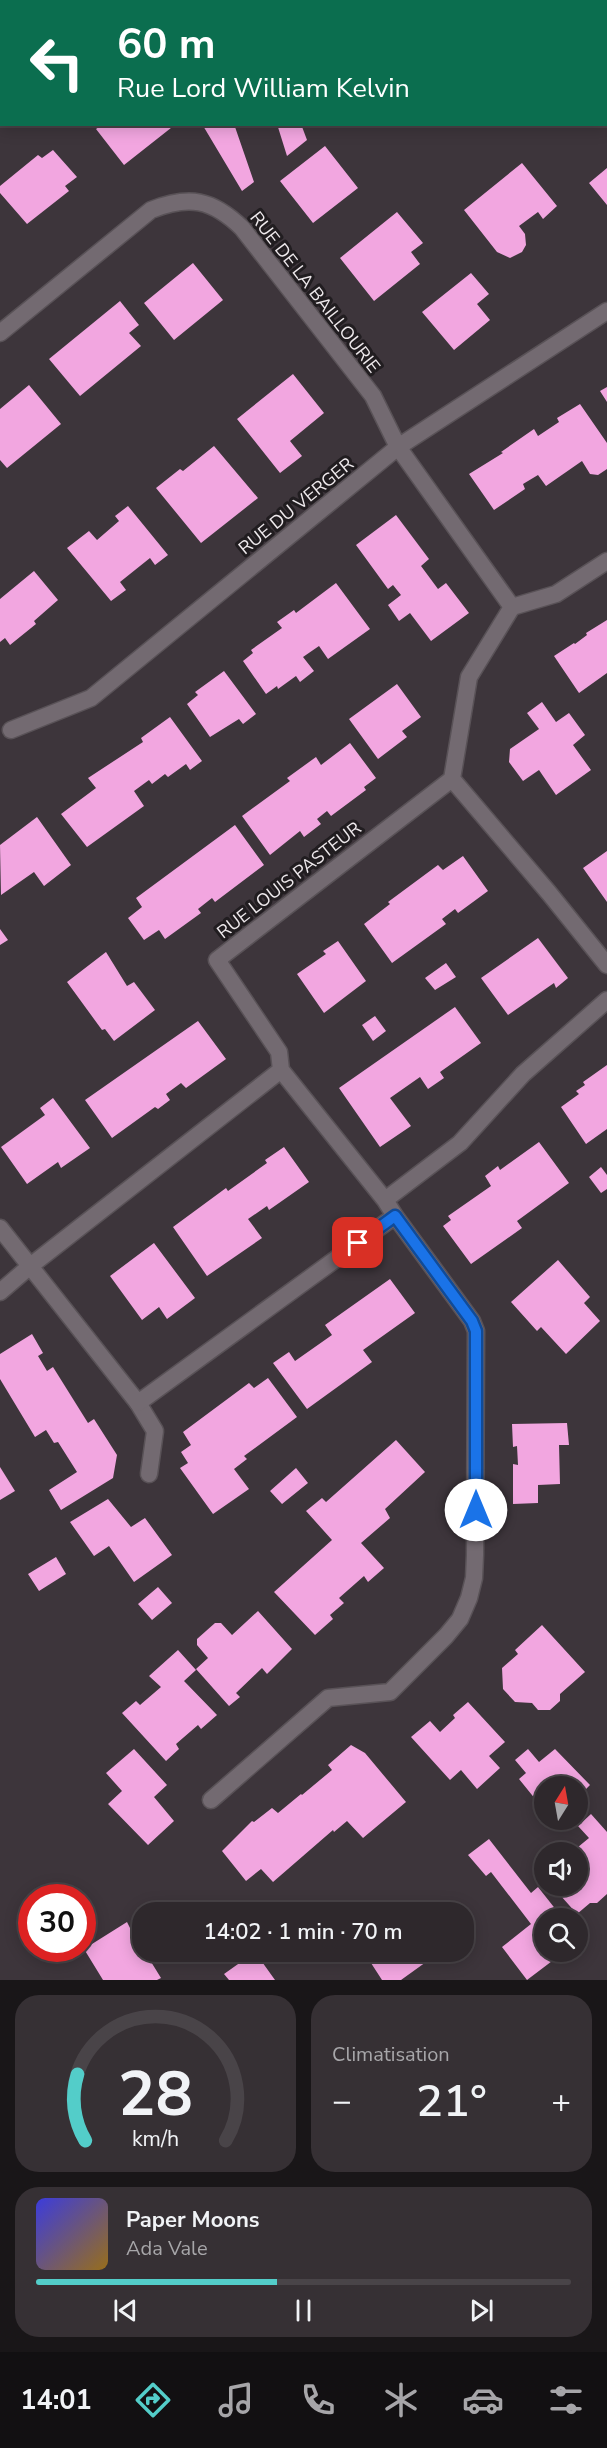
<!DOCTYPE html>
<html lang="fr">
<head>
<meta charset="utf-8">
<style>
  :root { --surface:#2e282c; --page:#363034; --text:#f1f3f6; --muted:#a7a6a9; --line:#494448; --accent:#53cdc9 }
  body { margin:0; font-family:"Nunito Sans",sans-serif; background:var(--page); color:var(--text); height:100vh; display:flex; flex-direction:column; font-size:22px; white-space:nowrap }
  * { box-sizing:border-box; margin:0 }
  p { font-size:20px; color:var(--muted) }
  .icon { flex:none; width:33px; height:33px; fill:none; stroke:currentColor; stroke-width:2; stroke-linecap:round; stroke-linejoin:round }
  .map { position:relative; height:1980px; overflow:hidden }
  .sheet { display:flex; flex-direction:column; gap:15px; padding:15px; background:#191618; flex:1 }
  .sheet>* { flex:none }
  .banner { position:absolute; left:0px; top:0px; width:608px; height:126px; box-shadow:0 3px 15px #0003,0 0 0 2px var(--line); background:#0b6e4f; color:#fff; overflow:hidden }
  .needle { width:39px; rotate:11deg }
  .tools { position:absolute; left:534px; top:1776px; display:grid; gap:12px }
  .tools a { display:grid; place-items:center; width:54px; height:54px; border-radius:50%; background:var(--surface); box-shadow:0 3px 15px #0003,0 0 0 2px var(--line); font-size:30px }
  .speed { position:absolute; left:18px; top:1884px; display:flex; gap:12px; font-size:30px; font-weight:700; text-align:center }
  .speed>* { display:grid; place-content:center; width:78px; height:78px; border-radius:50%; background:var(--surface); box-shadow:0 3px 15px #0003,0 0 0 2px var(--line); line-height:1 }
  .speed .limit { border:9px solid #d22; background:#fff; color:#111 }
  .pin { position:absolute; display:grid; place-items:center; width:51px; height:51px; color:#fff; margin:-26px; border-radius:12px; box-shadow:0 3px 9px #0006 }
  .me { position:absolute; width:66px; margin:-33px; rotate:0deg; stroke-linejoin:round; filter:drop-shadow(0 0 4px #0008) }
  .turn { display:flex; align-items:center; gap:21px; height:126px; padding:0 18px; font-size:27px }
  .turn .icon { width:78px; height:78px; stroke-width:2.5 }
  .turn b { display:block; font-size:42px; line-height:51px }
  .big { font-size:45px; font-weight:600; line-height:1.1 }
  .sheet .widget { flex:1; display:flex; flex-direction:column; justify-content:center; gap:9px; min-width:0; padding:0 21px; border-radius:24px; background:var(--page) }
  .sheet .dial { align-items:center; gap:0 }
  .dial svg { height:156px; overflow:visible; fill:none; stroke:var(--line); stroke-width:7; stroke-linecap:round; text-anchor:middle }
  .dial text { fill:var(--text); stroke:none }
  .song { display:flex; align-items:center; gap:18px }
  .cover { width:72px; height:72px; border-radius:9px; background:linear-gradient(135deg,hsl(240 70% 55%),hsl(40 70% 35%)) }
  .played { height:6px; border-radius:3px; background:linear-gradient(90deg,var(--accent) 45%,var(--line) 45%) }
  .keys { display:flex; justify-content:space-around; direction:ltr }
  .heat { display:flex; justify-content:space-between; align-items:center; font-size:33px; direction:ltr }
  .sheet .tiles { flex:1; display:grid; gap:15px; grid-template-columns:1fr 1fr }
  .widget:last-child { grid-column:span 2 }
  .trip { position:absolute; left:132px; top:1902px; width:342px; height:60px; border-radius:24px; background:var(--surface); box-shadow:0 3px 15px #0003,0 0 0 2px var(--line); font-weight:600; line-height:60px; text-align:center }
  .tabs { display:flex; height:96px; justify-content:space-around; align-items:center; background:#121012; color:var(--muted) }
  .tabs .icon { width:42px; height:42px }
  .tabs .selected { color:var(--accent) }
  .tabs b { font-size:27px; color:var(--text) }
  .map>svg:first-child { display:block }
</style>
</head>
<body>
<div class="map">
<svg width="607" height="1980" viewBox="0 0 607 1980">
  <rect width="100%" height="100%" fill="#3d353b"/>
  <path fill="#f2a6e0" d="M103,124H176L124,165L96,129Z
    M202,124H234L254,182L242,191Z
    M277,124H301L307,140L287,156Z
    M325,146L358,188L313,223L280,181Z
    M53,150L77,177L65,186L69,191L27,224L0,193V186L38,155L42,158Z
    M522,163L557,206L543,219L538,212L519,226L525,234L526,245L522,252L510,258L497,252L464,210Z
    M607,168V205L589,183Z
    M397,212L423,243L411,252L420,264L374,301L340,258Z
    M193,263L223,300L174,340L144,303Z
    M471,273L489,294L477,304L490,320L454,350L422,312Z
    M120,301L139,325L129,333L141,346L80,396L49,359Z
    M293,374L324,413L290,441L302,456L280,473L237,419Z
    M29,385L61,424L7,468L0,460V409Z
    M607,387V402L600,391Z
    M580,404L607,443V469L598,475L590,474L582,461L546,486L538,475L523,484L525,489L494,510L469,474L503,453L501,452L534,429L538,436L559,422L557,418Z
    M214,446L258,498L201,543L156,488L180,469L183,471Z
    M128,506L168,555L155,565L150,558L120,582L126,590L111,601L67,548L89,531L97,540L119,521L115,516Z
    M396,515L429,559L421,566L438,589L446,583L469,613L431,641L410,613L399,621L388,605L401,595L393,585L388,589L356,545Z
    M34,571L58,600L34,621L36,624L10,645L5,638L0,642V599Z
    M336,583L370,629L328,659L319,646L303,657L314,671L300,682L296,676L278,689L277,686L266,694L243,661L253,653L251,650L282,628L277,622L294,610L296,613Z
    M607,620V673L579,693L554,656L574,643L575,644L587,635L586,633Z
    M224,671L256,714L243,724L239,719L210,737L187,704L198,695L195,692Z
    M397,684L421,717L402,731L407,737L378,759L349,719Z
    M542,702L556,722L569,713L585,735L573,745L591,770L556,795L539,770L523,781L509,762L510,749L539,729L527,713Z
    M170,717L202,761L190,770L186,764L168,777L165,774L152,784L149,780L134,791L144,806L87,847L61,814L96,788L88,778L143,742L141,738Z
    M350,743L376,778L364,787L366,790L331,816L327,811L317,819L321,824L304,837L300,831L270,855L242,816L290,781L287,778L316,757L321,765Z
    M37,817L71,865L44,886L34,872L1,895L0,845Z
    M235,825L264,865L215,902L212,898L198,909L201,913L165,939L159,930L144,940L128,918L142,907L136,898Z
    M607,851V902L583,868Z
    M463,856L488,891L458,913L455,909L442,919L446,924L392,963L364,924L390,904L388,902L438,865L443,870Z
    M0,929L8,940L0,945Z
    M538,938L568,978L556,988L554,983L508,1015L481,978Z
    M338,941L366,981L324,1013L297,974L326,954L323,951Z
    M106,952L127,986L134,982L155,1010L114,1041L105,1029L102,1030L67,982Z
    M446,963L456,977L435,990L425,978Z
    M455,1007L481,1043L440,1072L444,1078L428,1089L420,1077L390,1098L411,1126L380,1147L339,1088Z
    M375,1016L386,1031L373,1041L362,1025Z
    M198,1021L226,1059L186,1088L181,1083L166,1094L170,1100L158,1109L155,1107L112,1138L85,1100Z
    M607,1065V1129L586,1144L561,1107L579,1094L576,1091L585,1085L583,1082Z
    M53,1098L90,1148L61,1168L58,1162L27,1184L1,1147L45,1115L40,1108Z
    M539,1142L569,1183L517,1221L522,1228L471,1264L443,1226L451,1220L448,1216L491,1186L485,1176L498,1166L500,1170Z
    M284,1147L309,1182L269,1210L267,1206L248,1219L262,1238L207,1276L173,1227L226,1188L228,1191L267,1163L265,1160Z
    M601,1167L607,1175V1189L601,1193L589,1177Z
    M154,1243L195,1298L167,1319L159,1307L142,1320L110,1276Z
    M558,1260L590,1297L584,1303L600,1321L566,1354L541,1327L537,1331L511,1302Z
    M390,1279L415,1313L363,1350L372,1362L307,1409L273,1363L289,1352L295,1361L332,1335L325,1325Z
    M32,1334L43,1353L38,1356L47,1371L53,1367L88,1423L94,1419L117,1455L113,1478L61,1510L49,1490L77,1472L58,1442L54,1443L46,1430L35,1437L0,1379V1354Z
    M268,1378L297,1417L244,1456L247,1459L234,1469L249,1489L213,1514L180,1468L188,1463L181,1452L191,1445L183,1432L249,1383L254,1388Z
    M567,1423L569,1445H559L560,1484L538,1485V1503L513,1504V1464L518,1465L517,1446L513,1447L512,1424Z
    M396,1440L425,1472L385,1509L390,1518L361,1543L384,1568L368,1582L364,1576L339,1598L344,1603L330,1615L333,1619L315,1635L274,1592L332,1540L306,1511L322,1498L326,1502Z
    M0,1467L15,1491L0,1500Z
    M296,1468L308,1483L282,1504L270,1491Z
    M108,1499L131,1527L145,1518L172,1555L134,1582L109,1546L94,1556L70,1522Z
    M56,1557L66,1574L39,1591L28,1574Z
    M158,1587L172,1603L152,1620L138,1604Z
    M258,1611L292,1649L267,1674L262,1668L236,1693L240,1697L229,1706L196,1669L208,1658L197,1645V1639L215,1623H221L232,1635Z
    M542,1625L585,1672L560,1694V1701L550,1710H538L532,1703L515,1702L503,1689L502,1668L518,1654L515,1650Z
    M178,1650L196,1670L184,1681L217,1715L201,1729L198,1725L176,1744L179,1749L166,1761L122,1713L136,1701L140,1705L161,1687L149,1676Z
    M468,1702L505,1742L489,1756L500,1768L477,1789L461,1770L450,1780L411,1737L430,1721L440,1732L455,1718L453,1715Z
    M351,1745L365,1753L406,1802L363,1838L347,1821L334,1832L333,1830L273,1882L261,1869L246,1881L222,1851L252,1821L254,1822L272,1808L278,1813L301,1794L302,1795L332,1770L328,1765Z
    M134,1749L167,1785L154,1797L174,1821L148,1845L108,1804L122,1791L106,1773Z
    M528,1749L539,1762L555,1749L590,1785L578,1797V1786H560L555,1783L551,1786H544V1792L536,1800L519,1779L526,1773L515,1760Z
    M591,1814L607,1832V1894L597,1903H590L577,1914L552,1886H578V1852H572L589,1838L578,1826Z
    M489,1839L531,1893L538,1887L557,1911L544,1918V1952H564L527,1980L502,1947L531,1924L491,1872L486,1876L468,1855Z
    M127,1922L142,1952H145L161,1978L157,1980H103L84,1949Z
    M255,1952L275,1980H229L224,1974Z
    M369,1952H440L401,1980H382L371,1963L376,1960Z"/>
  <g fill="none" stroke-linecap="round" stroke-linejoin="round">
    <defs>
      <path id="service" d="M138,1403L155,1431L149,1474"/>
      <path id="minor" d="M0,333L151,210C189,195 212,199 242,228L373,396L398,447L512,607
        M11,730L91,698L398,447L607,311
        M452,779L549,893L607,965
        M281,1070L385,1200
        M0,1228L138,1403L395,1216L385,1200L460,1143L523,1074L607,1000
        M0,1292L29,1267L281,1070L279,1052L217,960L452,779L469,677L512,607L556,594L607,561
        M211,1800L328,1698L390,1692L446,1636L460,1619L469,1598L474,1578L475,1555L476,1331L472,1321L395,1216"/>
    </defs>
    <use href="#service" stroke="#595257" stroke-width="19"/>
    <use href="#minor" stroke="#595257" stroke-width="19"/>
    <use href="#service" stroke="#736a71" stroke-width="16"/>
    <use href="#minor" stroke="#736a71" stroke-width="16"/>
  </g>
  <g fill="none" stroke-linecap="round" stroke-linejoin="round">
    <defs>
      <path id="route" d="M358,1243L395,1216L472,1321L476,1331V1510"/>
    </defs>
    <use href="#route" stroke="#114b97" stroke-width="15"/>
    <use href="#route" stroke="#1a73e8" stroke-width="10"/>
  </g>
  <g text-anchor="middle" stroke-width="6" stroke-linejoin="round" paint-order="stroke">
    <g font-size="18" fill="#efeaed" stroke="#211d20">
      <text transform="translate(315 292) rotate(52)" y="6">RUE DE LA BAILLOURIE</text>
      <text transform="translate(296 506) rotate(-39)" y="6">RUE DU VERGER</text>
      <text transform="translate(289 880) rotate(-38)" y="6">RUE LOUIS PASTEUR</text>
    </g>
  </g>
</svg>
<div class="tools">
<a><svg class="needle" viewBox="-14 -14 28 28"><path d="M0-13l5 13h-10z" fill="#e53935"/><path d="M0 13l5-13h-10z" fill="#a7a6a9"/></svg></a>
<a><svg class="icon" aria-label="sound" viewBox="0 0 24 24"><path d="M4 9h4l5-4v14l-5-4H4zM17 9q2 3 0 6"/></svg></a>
<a><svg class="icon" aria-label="search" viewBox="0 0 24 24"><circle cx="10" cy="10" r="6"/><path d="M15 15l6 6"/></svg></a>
</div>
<div class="speed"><div class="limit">30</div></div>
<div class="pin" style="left:358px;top:1243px;background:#d93025"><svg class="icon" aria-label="arrive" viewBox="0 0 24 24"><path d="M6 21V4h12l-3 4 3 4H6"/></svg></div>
<svg class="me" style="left:476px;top:1510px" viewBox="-20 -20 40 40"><circle r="19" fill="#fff"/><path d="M0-13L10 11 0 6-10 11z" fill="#1a73e8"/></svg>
<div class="trip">14:02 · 1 min · 70 m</div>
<div class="banner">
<div class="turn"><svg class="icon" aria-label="left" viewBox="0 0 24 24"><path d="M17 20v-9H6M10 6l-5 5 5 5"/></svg><div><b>60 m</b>Rue Lord William Kelvin</div></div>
</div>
</div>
<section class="sheet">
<div class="tiles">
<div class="widget dial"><svg viewBox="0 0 100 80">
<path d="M14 69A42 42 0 1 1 86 69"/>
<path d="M14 69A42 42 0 0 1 10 35" stroke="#53cdc9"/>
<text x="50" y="56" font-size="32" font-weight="700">28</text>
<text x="50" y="72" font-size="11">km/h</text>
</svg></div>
<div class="widget"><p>Climatisation</p>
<div class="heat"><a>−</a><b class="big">21°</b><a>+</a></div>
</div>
<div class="widget">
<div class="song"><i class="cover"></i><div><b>Paper Moons</b><p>Ada Vale</p></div></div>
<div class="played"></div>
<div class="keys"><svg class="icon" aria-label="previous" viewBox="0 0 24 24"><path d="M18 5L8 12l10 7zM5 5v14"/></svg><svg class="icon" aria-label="pause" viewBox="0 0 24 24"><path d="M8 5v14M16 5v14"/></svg><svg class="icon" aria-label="next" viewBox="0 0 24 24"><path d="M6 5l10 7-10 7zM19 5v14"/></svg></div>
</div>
</div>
</section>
<nav class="tabs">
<b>14:01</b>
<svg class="icon selected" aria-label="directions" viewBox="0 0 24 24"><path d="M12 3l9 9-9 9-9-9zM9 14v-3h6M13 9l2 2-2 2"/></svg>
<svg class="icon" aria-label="music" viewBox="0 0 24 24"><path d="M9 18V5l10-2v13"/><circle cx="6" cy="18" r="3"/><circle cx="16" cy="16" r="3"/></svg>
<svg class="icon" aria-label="phone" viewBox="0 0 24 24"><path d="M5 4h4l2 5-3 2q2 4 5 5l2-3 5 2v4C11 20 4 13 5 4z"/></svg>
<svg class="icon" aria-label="climate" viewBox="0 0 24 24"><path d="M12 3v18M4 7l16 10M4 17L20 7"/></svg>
<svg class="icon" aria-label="car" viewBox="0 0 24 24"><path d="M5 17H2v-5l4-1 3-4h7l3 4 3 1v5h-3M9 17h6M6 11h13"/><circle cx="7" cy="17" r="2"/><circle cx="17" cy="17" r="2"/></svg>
<svg class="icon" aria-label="filters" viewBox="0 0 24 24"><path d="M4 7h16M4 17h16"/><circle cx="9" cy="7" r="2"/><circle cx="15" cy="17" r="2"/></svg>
</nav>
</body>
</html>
